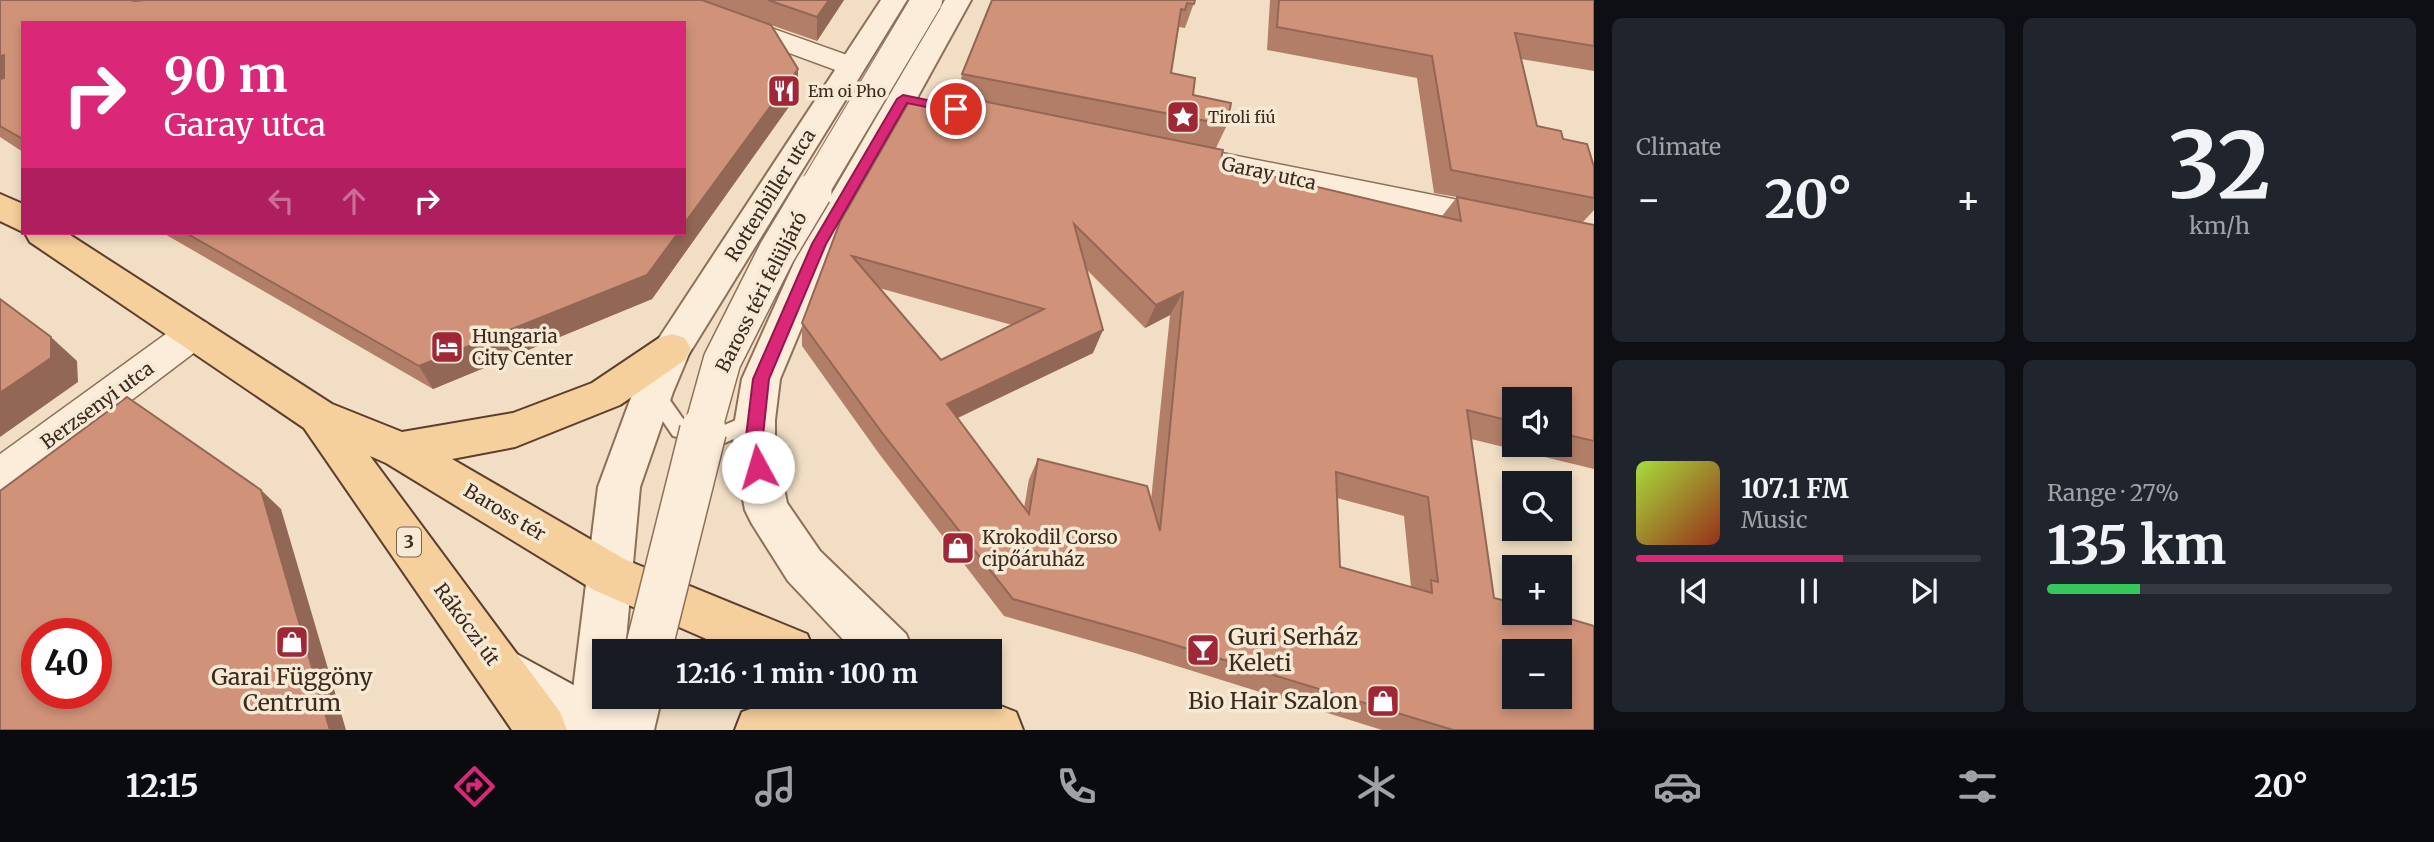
<!DOCTYPE html>
<html lang="en">
<head>
<meta charset="utf-8">
<style>
  :root { --surface:#171b24; --page:#20242c; --text:#f1f3f6; --muted:#9ea1a6; --line:#363941; --accent:#db2777 }
  body { margin:0; font-family:Merriweather,serif; background:var(--page); color:var(--text); height:100vh; display:flex; flex-direction:column; font-size:26px; white-space:nowrap }
  * { box-sizing:border-box; margin:0 }
  p { font-size:23px; color:var(--muted) }
  .icon { flex:none; width:38px; height:38px; fill:none; stroke:currentColor; stroke-width:2; stroke-linecap:round; stroke-linejoin:round }
  .map { position:relative; flex:1; overflow:hidden }
  .drawer { display:flex; flex-direction:column; gap:18px; padding:18px; background:#0d0f14; width:840px }
  .drawer>* { flex:none }
  .guide { position:absolute; left:21px; top:21px; width:665px; height:214px; border-radius:0px; box-shadow:0 4px 10px #0003; background:#db2777; color:#fff; overflow:hidden }
  .controls { position:absolute; left:1502px; top:387px; display:grid; gap:14px }
  .controls a { display:grid; place-items:center; width:70px; height:70px; border-radius:0px; background:var(--surface); box-shadow:0 4px 10px #0003; font-size:35px }
  .speed { position:absolute; left:21px; top:618px; display:flex; gap:14px; font-size:35px; font-weight:700; text-align:center }
  .speed>* { display:grid; place-content:center; width:91px; height:91px; border-radius:50%; background:var(--surface); box-shadow:0 4px 10px #0003; line-height:1 }
  .speed .limit { border:10px solid #d22; background:#fff; color:#111 }
  .pin { position:absolute; display:grid; place-items:center; width:60px; height:60px; color:#fff; margin:-30px; border:4px solid #fff; border-radius:50%; box-shadow:0 2px 7px #0007 }
  .me { position:absolute; width:77px; margin:-38px; rotate:354deg; stroke-linejoin:round; filter:drop-shadow(0 0 5px #0008) }
  .turn { display:flex; align-items:center; gap:24px; height:147px; padding:0 28px; font-size:32px }
  .turn .icon { width:91px; height:91px; stroke-width:2.5 }
  .turn b { display:block; font-size:49px; line-height:60px }
  .lanes { display:flex; align-items:center; height:66px; padding:0 28px; background:#0003; justify-content:center; gap:35px; direction:ltr }
  .lanes .off { opacity:.35 }
  .big { font-size:52px; font-weight:700; line-height:1.1 }
  .drawer .card { flex:1; display:flex; flex-direction:column; justify-content:center; gap:10px; min-width:0; padding:0 24px; border-radius:10px; background:var(--page) }
  .drawer .dial { align-items:center; gap:0 }
  .dial b { font-size:91px; line-height:1 }
  .song { display:flex; align-items:center; gap:21px }
  .cover { width:84px; height:84px; border-radius:10px; background:linear-gradient(135deg,hsl(80 70% 55%),hsl(10 70% 35%)) }
  .played { height:7px; border-radius:4px; background:linear-gradient(90deg,var(--accent) 60%,var(--line) 60%) }
  .keys { display:flex; justify-content:space-around; direction:ltr }
  .heat { display:flex; justify-content:space-between; align-items:center; font-size:38px; direction:ltr }
  .charge { height:10px; border-radius:5px; background:linear-gradient(90deg,#34c759 27%,var(--line) 0) }
  .drawer .tiles { flex:1; display:grid; gap:18px; grid-template-columns:repeat(2,1fr) }
  .trip { position:absolute; left:592px; top:639px; width:410px; height:70px; border-radius:0px; background:var(--surface); box-shadow:0 4px 10px #0003; font-weight:700; line-height:70px; text-align:center }
  .tab-bar { display:flex; height:112px; justify-content:space-around; align-items:center; background:#090b0e; color:var(--muted) }
  .tab-bar .icon { width:49px; height:49px }
  .tab-bar .on { color:var(--accent) }
  .tab-bar b { font-size:32px; color:var(--text) }
  main { display:flex; flex:1; min-height:0 }
  .map>svg:first-child { display:block }
</style>
</head>
<body>
<main>
<div class="map">
<svg width="1594" height="730" viewBox="0 0 1594 730">
  <rect width="100%" height="100%" fill="#f1dec5"/>
  <g fill="none" stroke-linecap="round" stroke-linejoin="round">
    <defs>
      <path id="service" d="M653,384L660,386L686,423L715,429L755,412L762,414L765,420L762,426L716,447L673,436L643,392L646,386Z"/>
      <path id="minor" d="M655,0H692L861,60L865,66L861,72L851,74L841,72L659,5Z
        M1172,143L1594,227V251L1161,160L1157,153L1161,146Z
        M194,319L207,323L212,333L207,343L14,489L0,495V454L181,323Z"/>
      <path id="tertiary" d="M881,0H907L689,354L673,392L640,487L625,651H604V696H662L654,730H568L598,487L633,392L659,338Z
        M945,0H971L836,245L780,379L775,420V445L787,503L820,551L906,634L913,651H854L788,581L752,524L745,510L733,445L735,420L742,379L802,245Z"/>
      <path id="secondary" d="M504,647L623,712L630,730H557L487,688L480,671L487,654Z"/>
      <path id="primary" d="M0,194L23,204V232L0,221Z
        M25,233H67L332,404L402,432L513,413L592,383L659,338L672,334L685,338L691,349L685,360L620,405L515,447L452,459L626,560L807,634L814,651H734L594,590L386,463L370,456L560,712L567,730H512L304,428L30,242Z
        M787,696H975L1016,712L1023,730H735L742,712Z"/>
    </defs>
    <use href="#service" stroke="#8d6f5a" stroke-width="4"/>
    <use href="#minor" stroke="#8d6f5a" stroke-width="3"/>
    <use href="#tertiary" stroke="#8d6f5a" stroke-width="4"/>
    <use href="#secondary" stroke="#6f503d" stroke-width="4"/>
    <use href="#primary" stroke="#5b3e2e" stroke-width="4"/>
    <use href="#service" fill="#fbedd9" fill-rule="evenodd"/>
    <use href="#minor" fill="#fbedd9" fill-rule="evenodd"/>
    <use href="#tertiary" fill="#fbedd9" fill-rule="evenodd"/>
    <use href="#secondary" fill="#fbedd9" fill-rule="evenodd"/>
    <use href="#primary" fill="#f5cf9c" fill-rule="evenodd"/>
    <defs>
      <path id="tertiary-bridge-far2" d="M812,193L927,0"/>
      <path id="tertiary-bridge-far1" d="M702,433L722,361L777,252L813,192"/>
      <path id="tertiary-bridge" d="M648,651L703,431"/>
    </defs>
    <use href="#tertiary-bridge-far2" stroke="#8d6f5a" stroke-width="32" stroke-linecap="butt"/>
    <use href="#tertiary-bridge-far1" stroke="#8d6f5a" stroke-width="40" stroke-linecap="butt"/>
    <use href="#tertiary-bridge" stroke="#8d6f5a" stroke-width="49" stroke-linecap="butt"/>
    <use href="#tertiary-bridge-far2" stroke="#fbedd9" stroke-width="30"/>
    <use href="#tertiary-bridge-far1" stroke="#fbedd9" stroke-width="37"/>
    <use href="#tertiary-bridge" stroke="#fbedd9" stroke-width="46"/>
  </g>
  <path fill="#b37e68" fill-rule="evenodd" d="M0,0H844L817,41L771,25L798,94L652,299L433,389L163,233H684V23H23V152L0,137Z
    M1195,0L1185,28L1179,27L1171,73L1193,95L1227,125L1216,148L1220,164L1442,216L1457,197L1434,193L1417,78L1267,50L1270,0H1594V71L1521,59L1537,126L1563,139L1594,167V210L1583,222L1594,225V469L1471,439L1494,598L1594,730H1382L1135,653L1004,616L880,455L802,346V323L947,108L958,96L962,74ZM1086,269L1145,328L1170,315L1151,500L1038,459L1029,479L1024,508L958,418L1093,353ZM879,288L1012,325L941,360ZM1514,399H1559V444H1514ZM1337,498L1404,516L1411,587L1340,567Z"/>
  <path fill="#926755" d="M829,0H844L817,41V17Z
    M4,55L23,78L0,88V56Z
    M798,69V94L652,299L433,389L419,366L678,233H684V224Z
    M1183,292L1170,315L1145,328L1156,305Z
    M1103,330L1093,353L942,425L947,404Z
    M51,337L77,361L78,382L0,437V393Z
    M261,490L281,509L346,730H330Z"/>
  <path fill="#d09379" stroke="#926755" stroke-width="2" fill-rule="evenodd" d="M0,0H130L135,1L145,0H702L771,25L798,69L684,224V23H23V139L0,126V79L4,78V55L0,56Z
    M768,0H829L817,17Z
    M992,0H1195L1194,4L1187,3L1185,10L1181,9L1171,73L1195,78L1193,95L1231,103L1227,125L962,74Z
    M1279,0H1594V46L1515,33L1537,126L1561,131L1563,139L1587,144L1594,167V198L1451,170L1432,56L1277,27Z
    M953,95L1223,150L1220,164L1461,221L1457,197L1594,225V441L1559,433V399H1514V422L1467,410L1494,598L1514,603V612H1547L1594,626V730H1453L1149,637L1013,599L883,434L802,323L840,222L910,100L947,108ZM1074,224L1156,305L1183,292L1160,531L1147,486L1038,459L1029,514L947,404L1103,330ZM852,256L1044,309L941,360ZM1336,472L1428,497L1438,582L1431,580L1432,593L1340,567ZM1514,651H1559V696H1514Z
    M186,233H678L647,275L419,366Z
    M0,299L51,337V358L0,393Z
    M127,397L261,490L330,730H0V491ZM37,634H96V693H37Z"/>
  <path fill="#db2777" stroke="#8e194d" stroke-width="2" d="M903,95L956,106L962,109L956,113L907,103L826,244L769,379L762,445L767,467L764,472L758,474L752,472L745,445L753,379L812,244L897,99Z"/>
  <defs>
    <symbol id="restaurant-square" viewBox="-11 -11 22 22"><rect x="-9" y="-9" width="18" height="18" rx="4" fill="#9f2736" stroke="#f7ead5"/><path d="M-5-6h1v4h1v-4h1v4h1v-4h1v5L-1.5 .5V6h-2V.5L-5-1ZM5-6V6H3V1.5H1.5Q1.5-4 5-6Z" fill="#fff"/></symbol>
    <symbol id="sight-square" viewBox="-11 -11 22 22"><rect x="-9" y="-9" width="18" height="18" rx="4" fill="#9f2736" stroke="#f7ead5"/><path d="M0-6L1.8-2.2L6-1.7L2.9 1.2L3.7 5.4L0 3.3L-3.7 5.4L-2.9 1.2L-6-1.7L-1.8-2.2Z" fill="#fff"/></symbol>
    <symbol id="hotel-square" viewBox="-11 -11 22 22"><rect x="-9" y="-9" width="18" height="18" rx="4" fill="#9f2736" stroke="#f7ead5"/><path d="M-6-4.5h1.5V1H6V5H4.5V3h-9V5H-6ZM-4 0a1.8 1.8 0 1 1 3.6 0ZM.5 0V-2.5h3Q6-2.5 6 0Z" fill="#fff"/></symbol>
    <symbol id="shop-square" viewBox="-11 -11 22 22"><rect x="-9" y="-9" width="18" height="18" rx="4" fill="#9f2736" stroke="#f7ead5"/><path d="M-5-2.5h2.3a2.7 3.5 0 0 1 5.4 0H5L5.5 6h-11ZM-1.5-2.5h3a1.5 2.3 0 0 0-3 0Z" fill="#fff"/></symbol>
    <symbol id="bar-square" viewBox="-11 -11 22 22"><rect x="-9" y="-9" width="18" height="18" rx="4" fill="#9f2736" stroke="#f7ead5"/><path d="M-6-5H6L.8 .8V4.5H3.5V6h-7V4.5H-.8V.8Z" fill="#fff"/></symbol>
  </defs>
  <g fill-rule="evenodd">
    <use href="#restaurant-square" x="765" y="72" width="38" height="38"/>
    <use href="#sight-square" x="1164" y="98" width="38" height="38"/>
    <use href="#hotel-square" x="428" y="328" width="38" height="38"/>
    <use href="#shop-square" x="939" y="529" width="38" height="38"/>
    <use href="#shop-square" x="273" y="623" width="38" height="38"/>
    <use href="#bar-square" x="1184" y="631" width="38" height="38"/>
    <use href="#shop-square" x="1364" y="682" width="38" height="38"/>
  </g>
  <g text-anchor="middle" stroke-width="7" stroke-linejoin="round" paint-order="stroke">
    <g font-size="16" fill="#3c291f" stroke="#f7ead5" text-anchor="start">
      <text x="808" y="97">Em oi Pho</text>
      <text x="1208" y="123">Tiroli fiú</text>
    </g>
    <rect fill="#f7ead5" stroke="#746356" stroke-width="2" x="397" y="527.5" width="24" height="29" rx="5"/>
    <g font-size="18" font-weight="bold" fill="#3c291f">
      <text x="409" y="548">3</text>
    </g>
    <g font-size="19" fill="#3c291f" stroke="#f7ead5">
      <text transform="translate(1269 173) rotate(12)" y="7">Garay utca</text>
      <text transform="translate(770 195) rotate(-58)" y="7">Rottenbiller utca</text>
      <text transform="translate(761 292) rotate(-63)" y="7">Baross téri felüljáró</text>
      <text transform="translate(97 405) rotate(-36)" y="7">Berzsenyi utca</text>
      <text transform="translate(505 512) rotate(31)" y="7">Baross tér</text>
      <text transform="translate(467 624) rotate(54)" y="7">Rákóczi út</text>
    </g>
    <g font-size="19" fill="#3c291f" stroke="#f7ead5" text-anchor="start">
      <text x="472" y="343">Hungaria<tspan x="472" dy="22">City Center</tspan></text>
      <text x="982" y="544">Krokodil Corso<tspan x="982" dy="22">cipőáruház</tspan></text>
    </g>
    <g font-size="23" fill="#3c291f" stroke="#f7ead5" text-anchor="start">
      <text x="1228" y="645">Guri Serház<tspan x="1228" dy="26">Keleti</tspan></text>
      <text x="292" y="685" text-anchor="middle">Garai Függöny<tspan x="292" dy="26">Centrum</tspan></text>
      <text x="1358" y="709" text-anchor="end">Bio Hair Szalon</text>
    </g>
  </g>
</svg>
<div class="controls">
<a><svg class="icon" aria-label="sound" viewBox="0 0 24 24"><path d="M4 9h4l5-4v14l-5-4H4zM17 9q2 3 0 6"/></svg></a>
<a><svg class="icon" aria-label="search" viewBox="0 0 24 24"><circle cx="10" cy="10" r="6"/><path d="M15 15l6 6"/></svg></a>
<a>+</a>
<a>−</a>
</div>
<div class="speed"><div class="limit">40</div></div>
<div class="pin" style="left:956px;top:109px;background:#d93025"><svg class="icon" aria-label="arrive" viewBox="0 0 24 24"><path d="M6 21V4h12l-3 4 3 4H6"/></svg></div>
<svg class="me" style="left:758px;top:467px" viewBox="-20 -20 40 40"><circle r="19" fill="#fff"/><path d="M0-13L10 11 0 6-10 11z" fill="#db2777"/></svg>
<div class="trip">12:16 · 1 min · 100 m</div>
<div class="guide">
<div class="turn"><svg class="icon" aria-label="right" viewBox="0 0 24 24"><path d="M7 20v-9h11M14 6l5 5-5 5"/></svg><div><b>90 m</b>Garay utca</div></div>
<div class="lanes"><svg class="icon off" aria-label="left" viewBox="0 0 24 24"><path d="M17 20v-9H6M10 6l-5 5 5 5"/></svg><svg class="icon off" aria-label="ahead" viewBox="0 0 24 24"><path d="M12 20V5M6 11l6-6 6 6"/></svg><svg class="icon" aria-label="right" viewBox="0 0 24 24"><path d="M7 20v-9h11M14 6l5 5-5 5"/></svg></div>
</div>
</div>
<section class="drawer">
<div class="tiles">
<div class="card"><p>Climate</p>
<div class="heat"><a>−</a><b class="big">20°</b><a>+</a></div>
</div>
<div class="card dial"><b>32</b><p>km/h</p></div>
<div class="card">
<div class="song"><i class="cover"></i><div><b>107.1 FM</b><p>Music</p></div></div>
<div class="played"></div>
<div class="keys"><svg class="icon" aria-label="previous" viewBox="0 0 24 24"><path d="M18 5L8 12l10 7zM5 5v14"/></svg><svg class="icon" aria-label="pause" viewBox="0 0 24 24"><path d="M8 5v14M16 5v14"/></svg><svg class="icon" aria-label="next" viewBox="0 0 24 24"><path d="M6 5l10 7-10 7zM19 5v14"/></svg></div>
</div>
<div class="card"><p>Range · 27%</p><b class="big">135 km</b><div class="charge"></div></div>
</div>
</section>
</main>
<nav class="tab-bar">
<b>12:15</b>
<svg class="icon on" aria-label="directions" viewBox="0 0 24 24"><path d="M12 3l9 9-9 9-9-9zM9 14v-3h6M13 9l2 2-2 2"/></svg>
<svg class="icon" aria-label="music" viewBox="0 0 24 24"><path d="M9 18V5l10-2v13"/><circle cx="6" cy="18" r="3"/><circle cx="16" cy="16" r="3"/></svg>
<svg class="icon" aria-label="phone" viewBox="0 0 24 24"><path d="M5 4h4l2 5-3 2q2 4 5 5l2-3 5 2v4C11 20 4 13 5 4z"/></svg>
<svg class="icon" aria-label="climate" viewBox="0 0 24 24"><path d="M12 3v18M4 7l16 10M4 17L20 7"/></svg>
<svg class="icon" aria-label="car" viewBox="0 0 24 24"><path d="M5 17H2v-5l4-1 3-4h7l3 4 3 1v5h-3M9 17h6M6 11h13"/><circle cx="7" cy="17" r="2"/><circle cx="17" cy="17" r="2"/></svg>
<svg class="icon" aria-label="filters" viewBox="0 0 24 24"><path d="M4 7h16M4 17h16"/><circle cx="9" cy="7" r="2"/><circle cx="15" cy="17" r="2"/></svg>
<b>20°</b>
</nav>
</body>
</html>
